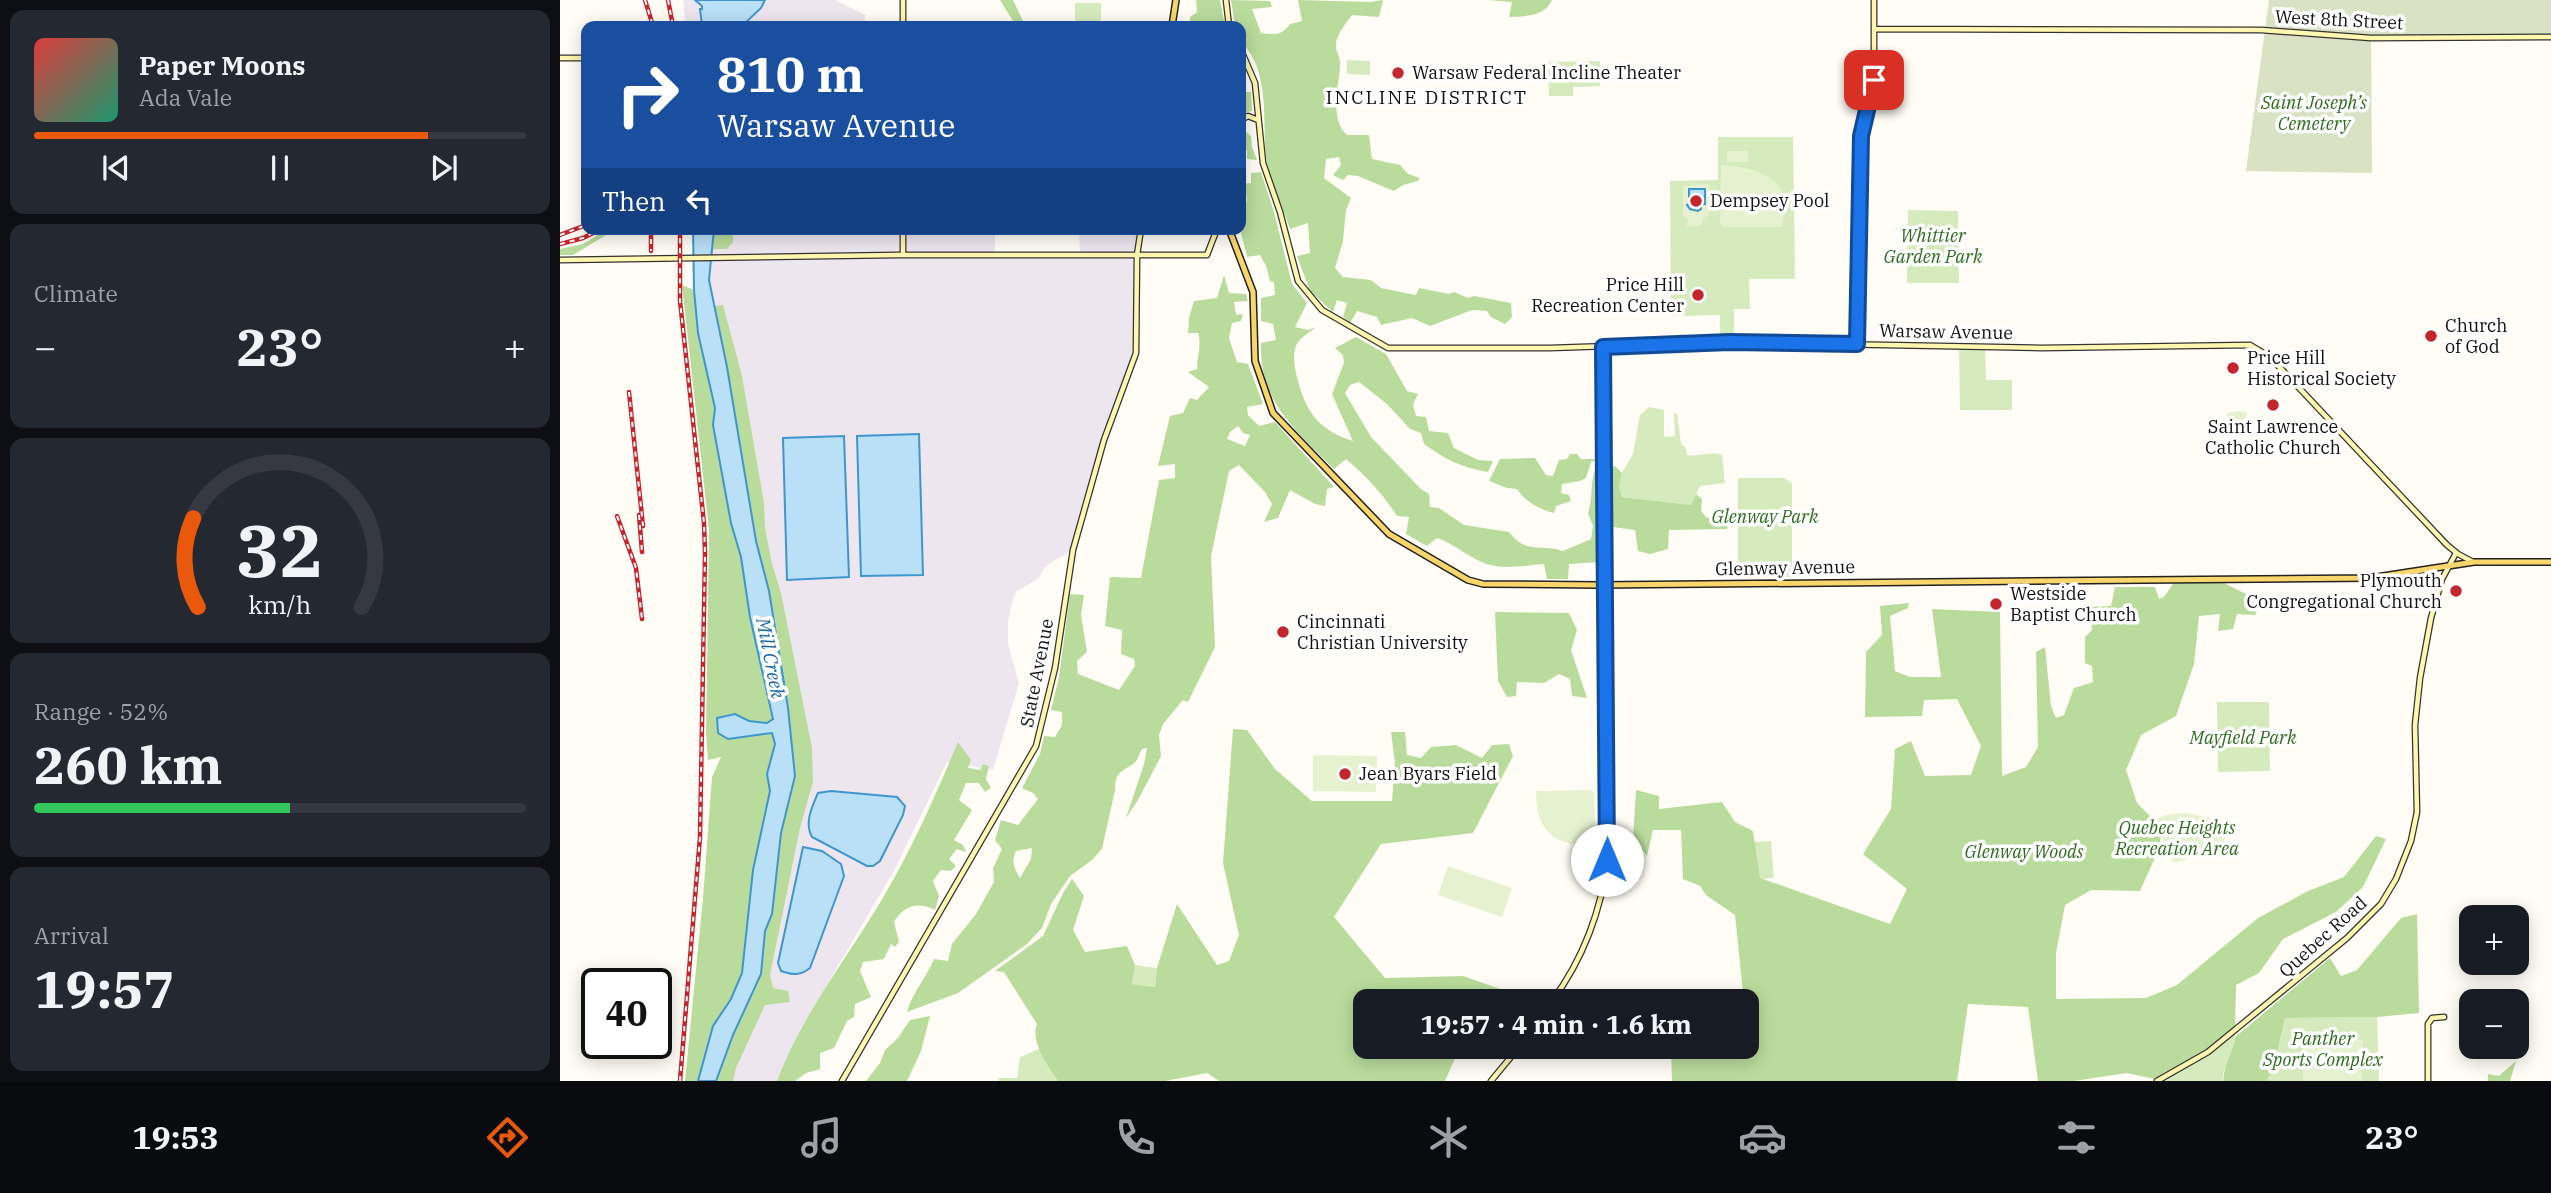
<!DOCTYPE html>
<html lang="en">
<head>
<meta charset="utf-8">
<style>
  :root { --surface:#171b24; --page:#242831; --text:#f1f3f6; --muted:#9ea1a6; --line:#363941; --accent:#ea580c }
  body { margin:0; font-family:"IBM Plex Serif",serif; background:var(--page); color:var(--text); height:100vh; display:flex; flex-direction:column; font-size:26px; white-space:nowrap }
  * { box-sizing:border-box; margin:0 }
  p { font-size:23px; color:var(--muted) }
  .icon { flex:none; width:38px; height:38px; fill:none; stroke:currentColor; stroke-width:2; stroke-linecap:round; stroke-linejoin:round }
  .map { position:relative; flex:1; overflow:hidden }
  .sheet { display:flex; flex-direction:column; gap:10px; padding:10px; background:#0d0f14; width:560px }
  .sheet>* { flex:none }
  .guide { position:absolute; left:21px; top:21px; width:665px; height:214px; border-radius:14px; box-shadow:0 4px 18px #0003; background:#1a4fa0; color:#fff; overflow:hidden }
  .buttons { position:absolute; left:1899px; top:905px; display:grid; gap:14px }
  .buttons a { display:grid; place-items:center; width:70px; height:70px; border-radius:14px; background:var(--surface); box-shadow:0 4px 18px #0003; font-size:35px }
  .speed { position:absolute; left:21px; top:968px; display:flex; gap:14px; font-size:35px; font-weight:700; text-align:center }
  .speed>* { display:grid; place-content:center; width:91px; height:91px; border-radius:50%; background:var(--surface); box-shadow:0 4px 18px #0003; line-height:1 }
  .speed .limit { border:4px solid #111; border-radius:10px; background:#fff; color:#111 }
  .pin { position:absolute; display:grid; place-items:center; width:60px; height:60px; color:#fff; margin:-30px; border-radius:14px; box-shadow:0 4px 10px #0006 }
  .me { position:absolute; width:77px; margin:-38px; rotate:0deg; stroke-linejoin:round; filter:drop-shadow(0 0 5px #0008) }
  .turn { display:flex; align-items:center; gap:24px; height:147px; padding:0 21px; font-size:32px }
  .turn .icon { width:91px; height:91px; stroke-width:2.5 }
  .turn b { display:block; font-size:49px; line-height:60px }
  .then { display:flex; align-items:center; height:66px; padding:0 21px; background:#0003; gap:14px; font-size:26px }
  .big { font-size:52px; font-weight:800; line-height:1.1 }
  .sheet .card { flex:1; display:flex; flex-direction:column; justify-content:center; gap:10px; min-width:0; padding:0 24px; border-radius:14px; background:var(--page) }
  .sheet .dial { align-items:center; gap:0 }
  .dial svg { height:182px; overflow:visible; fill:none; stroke:var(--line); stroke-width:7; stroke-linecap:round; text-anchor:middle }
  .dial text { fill:var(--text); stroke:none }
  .song { display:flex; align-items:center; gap:21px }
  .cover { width:84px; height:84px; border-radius:10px; background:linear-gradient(135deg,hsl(0 70% 55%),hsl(160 70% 35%)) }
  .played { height:7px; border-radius:4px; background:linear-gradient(90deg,var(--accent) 80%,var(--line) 80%) }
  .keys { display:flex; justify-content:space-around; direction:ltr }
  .heat { display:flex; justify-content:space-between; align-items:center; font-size:38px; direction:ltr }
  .charge { height:10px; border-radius:5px; background:linear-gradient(90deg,#34c759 52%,var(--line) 0) }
  .trip { position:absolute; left:793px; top:989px; width:406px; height:70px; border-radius:14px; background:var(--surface); box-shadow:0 4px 18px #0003; font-weight:800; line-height:70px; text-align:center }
  .dock { display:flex; height:112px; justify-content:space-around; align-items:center; background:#090b0e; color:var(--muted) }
  .dock .icon { width:49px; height:49px }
  .dock .active { color:var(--accent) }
  .dock b { font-size:32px; color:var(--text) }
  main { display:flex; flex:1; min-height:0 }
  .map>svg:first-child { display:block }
</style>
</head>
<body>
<main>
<section class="sheet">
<div class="card">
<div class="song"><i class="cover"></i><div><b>Paper Moons</b><p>Ada Vale</p></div></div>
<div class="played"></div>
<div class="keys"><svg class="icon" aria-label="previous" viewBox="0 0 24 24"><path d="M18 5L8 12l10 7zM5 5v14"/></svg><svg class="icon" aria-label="pause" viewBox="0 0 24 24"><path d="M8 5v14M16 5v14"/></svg><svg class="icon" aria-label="next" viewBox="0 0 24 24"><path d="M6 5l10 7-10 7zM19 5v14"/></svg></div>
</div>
<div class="card"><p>Climate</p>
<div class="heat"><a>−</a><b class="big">23°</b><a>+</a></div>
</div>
<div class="card dial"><svg viewBox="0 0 100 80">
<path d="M14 69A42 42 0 1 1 86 69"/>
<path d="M14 69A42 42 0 0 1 12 30" stroke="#ea580c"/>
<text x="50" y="56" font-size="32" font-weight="700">32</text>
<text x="50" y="72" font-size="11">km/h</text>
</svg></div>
<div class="card"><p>Range · 52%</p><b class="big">260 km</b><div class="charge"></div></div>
<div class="card"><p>Arrival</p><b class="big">19:57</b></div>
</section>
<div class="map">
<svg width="1991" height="1081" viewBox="0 0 1991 1081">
  <rect width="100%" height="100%" fill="#fffdf5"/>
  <path fill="#eee6ef" d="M123,0H275L305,15V26H126Z
    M154,229H435V255L520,254L519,229H581L577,255V345L544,440L513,550L492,562L484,568L479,578L456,592L451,606L448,622V644L459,683L433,770L387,762L334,871L239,1032L217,1081H156L205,931L221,833L235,776V757L167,367L149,280Z"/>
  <path fill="#d5ebbd" d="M541,3V26H515V3Z
    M787,60L810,61V75L787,74Z
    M1040,61V86L1013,87V96H989L988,62Z
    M1158,137H1233L1235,279H1189L1190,309H1174V338L1160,339V315L1111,316L1110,181L1158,180Z
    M1348,210L1398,211L1399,283H1347Z
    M1399,346L1425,347L1426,380H1452V410H1400Z
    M1089,407L1104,410V437L1115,436L1114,413L1117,414L1121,444L1126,448L1127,455C1139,457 1151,451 1162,455L1165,483L1140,486L1131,505L1062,497L1059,486L1062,473L1073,454L1080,415Z
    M1178,478H1224L1232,483V577L1178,576Z
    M1657,702H1709L1710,771L1658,772Z
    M1211,841L1214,878L1134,883L1132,860L1193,842Z
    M575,965L597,968L595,987L572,984Z
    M1817,1017L1819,1081H1707L1714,1066L1725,1018Z
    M1675,1030L1674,1049L1663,1073L1664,1081H1597Z
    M479,1049L498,1081H439L438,1078H457L460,1057Z"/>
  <path fill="#b9dc9c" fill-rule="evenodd" d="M440,0H453L465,25L456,26Z
    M636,0H660L665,26H624L630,21V17L637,12Z
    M671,0L710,1L712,7L692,9L701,33C715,35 721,36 730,24L742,21L738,0L811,2L823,0L819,17L792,15C787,22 780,30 777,39C773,52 781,54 780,65C779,87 769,119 787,135H809L812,159L840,165L848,174L860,178L858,181L843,185L834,191L798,176L788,175L783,180L773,175L781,165L779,157L766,159L764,178L791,198L786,210L783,241L775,268L783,277L811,280L821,288L856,295L859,288L889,294L894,292L908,298L914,296L951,303L952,317L945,324L931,317L927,311L912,310L870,326L852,318L821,325L817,317L797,311L790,323L783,317L787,303L777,300L773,312L750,291L737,256L750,253L748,223L730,229C723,207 709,179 706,157C703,128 707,99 698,70C692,50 681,48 681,26H675Z
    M928,0H992C984,17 966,16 949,17L952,2Z
    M681,92H691L692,111L681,113Z
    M685,131L691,136L692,147L697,160L687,159V150H681V134Z
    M701,172L714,212L732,284L747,303L735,327L748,330L756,327C751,331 743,336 739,341C732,350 734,363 736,373C744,409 757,430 793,441L772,394L784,363L783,355L775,348L796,337L826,354L847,391L858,394L853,404L856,416L866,417L869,431L888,433L894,448L918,460L933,461L928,472C902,468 885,459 864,444L861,433L850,429L827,404L799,382L790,385L785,393L811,437L861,489L869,494L870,507L879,508L904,525L949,532C967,555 979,543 1003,551L1031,539L1033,526L1028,513C1033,498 1030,484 1035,469L1055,466L1062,473L1059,486L1062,497L1131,505L1136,494L1142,499L1141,511L1147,518L1162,516L1166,508L1169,517L1167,529L1109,530L1108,549L1090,554L1078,551L1075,530L1053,527L1040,530L1039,562L1009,564L1008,579H987L984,564C967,565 944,570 927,564C909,558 895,544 877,538L867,546L846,534L849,517L837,516C823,494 806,476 786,459L774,469C736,430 699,402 701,343L716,340L713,324L701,321V298L715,295L714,282L710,281L706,266L700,255L687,257L681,233L685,225L681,212C690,202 687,195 682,184L691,183V173Z
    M48,229H56L13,255H0V249L23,244Z
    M154,229H173V242L167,249H151Z
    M664,275L669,293L686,294L688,301L674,302L676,315L683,314L681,321L672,323L669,338L677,362L688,364L703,404L687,407L688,415L699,426L715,422L774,487L767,489L765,506L755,504L730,490L718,518L704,522L712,504L705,492L679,465L669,471L651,556L655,647L628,702L623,700L603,724L599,735L601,756L578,800L566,818L584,764L587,748L582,749C580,752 579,756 577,760C567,772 555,767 555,790L542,849L532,860L510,876L491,904L482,928L467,944L398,993L347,1012C351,995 366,978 374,959L388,961L392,944L416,914L434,882L433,868L442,849L435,840L441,820L458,825L478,799L473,793L462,788L480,754L484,736L495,737L502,725V712L491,710L499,677L510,594L524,595L521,615L527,652L517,661L518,674L559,690L575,666L574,659L561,654L562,630L545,626L550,577L581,578L599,480L615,478V464L598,466L610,416L623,413L630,398L637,400L649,387L628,372L637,369C637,357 642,344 638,333H628L629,318L634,301L657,298ZM678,426L683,433L690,435L685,446L667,439L670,432ZM472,848L471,859L460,878C454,868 451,862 456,851Z
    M122,285L134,290L138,333L155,408L153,425L171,523L181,557L190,617L213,719L207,723L188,721L175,714L157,718L168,739L212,732L215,744L207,774L210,791L193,870L182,973L171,999L153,1026L138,1081H125L143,898L152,777L161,757L148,760L146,733L149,530Z
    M163,305L182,376L204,503L205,528L212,564L221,593L252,748L253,782L240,828L210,975L213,988L228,991L230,1002L205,1005L176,1068L173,1081H156L173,1035L201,974L205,931L212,914L221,833L235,776L228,708L209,591L196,541L167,367L154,306Z
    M1010,454H1017L1021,459H1040L1031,462L1026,478L1020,481L1002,484L1001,493L1009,495L1011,501L996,506L994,513C978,509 966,502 957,489L947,488L929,481L940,459L975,458L986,475L993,476L999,460L1007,459Z
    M1656,579L1700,601L1695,615L1677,614L1673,629L1658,631L1660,614L1639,616L1634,664L1616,716L1581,735L1566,770L1577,803L1592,818L1601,836L1598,851L1580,891L1531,890L1505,905L1496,953V999L1586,998L1617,985L1698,918L1748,891L1784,877L1816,836L1826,839L1803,887L1776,912L1723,939L1699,973L1676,985L1675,1030L1648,1052L1599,1080L1567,1073L1514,1081H1478L1468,1007L1408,1004L1397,1081H1112L1111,1047L1186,1046V1001H1126L1183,992L1175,915L1146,895L1140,886L1123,879L1121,830H1093L1087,856L1073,840L1076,790L1099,796V809L1162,802L1175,822L1193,831L1200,878L1330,924L1347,889L1303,854L1331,809L1335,749L1351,741L1365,776L1411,775L1421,746L1397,699L1364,700L1362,716L1305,717L1306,652L1322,635L1320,606L1349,603L1348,608L1330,616L1335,671L1350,677H1381L1372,609L1440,612L1442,776L1466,767L1478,747L1476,652L1485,647L1491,706L1496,718L1504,715L1514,688L1533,682L1532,666L1525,663V637L1532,630L1529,607L1551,606L1555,587H1595L1599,599L1604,597L1616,580Z
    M935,612L1009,613L1017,630L1011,650L1027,698L1012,696L1010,679L999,674L984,683L957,682L956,696L947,697L938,681Z
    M673,729L687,730L715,769L752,801H832L835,763L831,732H845L847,755L861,758L871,747L896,745L922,758L932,745L949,744L953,756L913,833L821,844L774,917L825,978L903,976L946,991L937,1001H805V1046L900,1047L885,1081H659L647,1073L605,1081H498C488,1065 470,1043 477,1024L444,972L435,971L483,936L503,893L512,879L524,896L513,930L525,952L567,946L575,965L572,984L595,987L597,968L617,904L657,965L669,961L679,935L663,863Z
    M398,742L411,760L408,768L420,770L423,764L429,766L426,779L431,788L425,792L419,783H406L399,800L412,810L394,840L403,845L406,852L397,849L389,859L396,866L391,871L381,870L373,881L379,896L375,910C358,901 343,906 334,922L339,942L335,947L331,944L324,959L303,962L300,971L311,997L295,1004L294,1017L287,1021L274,1048L260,1053V1069L246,1073L235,1081H217C242,1014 288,957 324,896C353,847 376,794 398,742Z
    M1857,914L1859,1013L1817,1017L1725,1018L1714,1066L1707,1081H1664C1662,1066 1674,1053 1675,1037L1770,958L1781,976L1797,970L1841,918Z
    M370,1016L361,1051L347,1081H306L320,1063L325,1050L338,1038L350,1020Z
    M1956,1061L1950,1081H1928V1074L1939,1076Z"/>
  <path fill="#d9e3c4" d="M1709,0H1991V37L1811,39L1812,173L1686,171Z"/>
  <path fill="#e6f2cf" d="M1167,151H1188V162H1167Z
    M1161,165C1186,167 1224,172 1225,205C1225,212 1223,220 1222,227H1164L1160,224Z
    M1149,184V215L1143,218L1142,225L1127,227L1128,219L1123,216V186Z
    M1679,411L1687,413V415L1674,431H1667L1664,422L1667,420V413Z
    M753,755L817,756L816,792L753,791Z
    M1031,790L1034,792L1036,846C995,846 976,833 976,791Z
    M1626,813L1651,818L1664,829L1665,838L1663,843L1616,863L1612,861L1594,819L1610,814Z
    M888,866L952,888L942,917L878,895Z
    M1743,1040H1803L1802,1081H1743Z"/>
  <path fill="#b9e0f7" stroke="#3f96cf" stroke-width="2" d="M135,0H205L201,8L182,26L170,23L165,26H142L140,9H142V6Z
    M1129,189H1145V204H1141L1139,200L1141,209L1138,211L1130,209L1127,205L1133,201L1129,199Z
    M133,229H154L149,280L167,367L196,541L209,591L228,708L235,776L221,833L212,914L205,931L201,974L173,1035L156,1081H138L153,1026L171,999L182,973L193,870L210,791L207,774L215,744L212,733L168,739L158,733L157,718L175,714L189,721L207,723L213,719L190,617L181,557L171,523L153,425L155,408L138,333L134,290Z
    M359,434L363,575L301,576L297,436Z
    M284,436L289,577L227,580L223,438Z
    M271,791L337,797L345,806L343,815L320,861L313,866H307L252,837C244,823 252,807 258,793Z
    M243,847L262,851L281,864L284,876L250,968C240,976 232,975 221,971L218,963Z"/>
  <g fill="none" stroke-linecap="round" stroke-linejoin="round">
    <defs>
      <path id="secondary" d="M343,0V26
        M666,0L669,26
        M1314,29L1701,30L1811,38L1991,37
        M681,50L695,83L703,163L720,212L738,281L762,310L828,348H990L1170,342L1481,348L1690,345L1710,357L1887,545L1898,554L1913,562
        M0,58H26
        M681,120L688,116L698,120
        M343,255V229
        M0,260L337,255H647L657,229
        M1297,344L1301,136L1314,86V0
        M992,1001C1022,961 1042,910 1047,860L1043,347
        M282,1081L476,746L495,668L513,550L544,440L576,353L577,255L581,229
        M931,1081L960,1046
        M1597,1081L1648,1052L1787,938L1821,904L1836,879L1851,841L1857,812L1855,725L1860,678L1871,618L1882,579L1896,553
        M1868,1081V1024L1872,1018L1884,1017"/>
      <path id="primary" d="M612,26L616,0
        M669,229L693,292L695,361L713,413L829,534L908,580L923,584L1040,585L1810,578L1914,562H1991"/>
    </defs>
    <use href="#secondary" stroke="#333" stroke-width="7"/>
    <use href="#primary" stroke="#222" stroke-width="8"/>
    <use href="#secondary" stroke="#fff6b0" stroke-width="4.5"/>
    <use href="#primary" stroke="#f9d66b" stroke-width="5"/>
    <defs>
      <path id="rail" d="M85,0L93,26
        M108,0L113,26
        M91,229V251
        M0,235L26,225
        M0,244L23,238L41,229
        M69,392L83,526
        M79,515L82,552
        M57,516L76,568L82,619
        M120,1081L140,837L145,553L144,523L120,301V229"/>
    </defs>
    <use href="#rail" stroke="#c4262e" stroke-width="4.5"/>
    <use href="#rail" stroke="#fff" stroke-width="2" stroke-dasharray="5" stroke-linecap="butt"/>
  </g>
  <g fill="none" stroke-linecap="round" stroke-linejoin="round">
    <defs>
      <path id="route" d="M1047,860L1043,347L1170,342L1297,344L1301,136L1314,80"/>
    </defs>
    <use href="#route" stroke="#114b97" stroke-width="18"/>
    <use href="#route" stroke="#1a73e8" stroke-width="12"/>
  </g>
  <g fill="#c4262e" stroke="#fff" stroke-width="2.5">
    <circle cx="838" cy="73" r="7"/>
    <circle cx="1136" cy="201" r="7"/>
    <circle cx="1138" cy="295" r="7"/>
    <circle cx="1871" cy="336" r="7"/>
    <circle cx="1673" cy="368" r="7"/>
    <circle cx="1713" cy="405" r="7"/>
    <circle cx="1896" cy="591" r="7"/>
    <circle cx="1436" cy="604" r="7"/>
    <circle cx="723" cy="632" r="7"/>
    <circle cx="785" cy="774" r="7"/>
  </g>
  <g text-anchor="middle" stroke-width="7" stroke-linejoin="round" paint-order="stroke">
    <g font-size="18" fill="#111" stroke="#fff">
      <text transform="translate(1779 20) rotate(3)" y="6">West 8th Street</text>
      <text transform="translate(1386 332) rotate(1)" y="6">Warsaw Avenue</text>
      <text transform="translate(1225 568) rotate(-1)" y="6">Glenway Avenue</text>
      <text transform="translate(477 673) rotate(-79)" y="6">State Avenue</text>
      <text transform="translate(1763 937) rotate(-42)" y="6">Quebec Road</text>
    </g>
    <g font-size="18" fill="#111" stroke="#fff" text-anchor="start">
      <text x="852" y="79">Warsaw Federal Incline Theater</text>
      <text x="1150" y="207">Dempsey Pool</text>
      <text x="1124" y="291" text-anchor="end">Price Hill<tspan x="1124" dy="21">Recreation Center</tspan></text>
      <text x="1885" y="332">Church<tspan x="1885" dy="21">of God</tspan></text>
      <text x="1687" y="364">Price Hill<tspan x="1687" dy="21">Historical Society</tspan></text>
      <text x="1713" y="433" text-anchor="middle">Saint Lawrence<tspan x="1713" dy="21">Catholic Church</tspan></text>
      <text x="1882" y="587" text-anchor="end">Plymouth<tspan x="1882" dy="21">Congregational Church</tspan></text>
      <text x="1450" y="600">Westside<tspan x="1450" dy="21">Baptist Church</tspan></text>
      <text x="737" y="628">Cincinnati<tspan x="737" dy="21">Christian University</tspan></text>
      <text x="799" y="780">Jean Byars Field</text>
    </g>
    <g font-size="18" font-style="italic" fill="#2f6b1f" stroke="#fff">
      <text x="1754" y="109">Saint Joseph’s<tspan x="1754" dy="21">Cemetery</tspan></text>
      <text x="1373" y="242">Whittier<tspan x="1373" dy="21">Garden Park</tspan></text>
      <text x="1205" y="523">Glenway Park</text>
      <text x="1683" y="744">Mayfield Park</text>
      <text x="1617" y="834">Quebec Heights<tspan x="1617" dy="21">Recreation Area</tspan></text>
      <text x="1464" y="858">Glenway Woods</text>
      <text x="1763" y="1045">Panther<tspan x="1763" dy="21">Sports Complex</tspan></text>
    </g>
    <g font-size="19" letter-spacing="2" fill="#111" stroke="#fff">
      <text x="867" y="104">INCLINE DISTRICT</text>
    </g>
    <g font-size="19" font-style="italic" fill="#1768a6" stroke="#fff">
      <text transform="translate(211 658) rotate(79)" y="7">Mill Creek</text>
    </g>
  </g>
</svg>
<div class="buttons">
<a>+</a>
<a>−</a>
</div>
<div class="speed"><div class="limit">40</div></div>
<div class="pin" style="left:1314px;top:80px;background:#d93025"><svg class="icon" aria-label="arrive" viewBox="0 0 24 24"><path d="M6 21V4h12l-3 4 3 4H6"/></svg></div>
<svg class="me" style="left:1047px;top:860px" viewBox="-20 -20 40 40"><circle r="19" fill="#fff"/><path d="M0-13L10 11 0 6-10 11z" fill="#1a73e8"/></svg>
<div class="trip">19:57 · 4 min · 1.6 km</div>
<div class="guide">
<div class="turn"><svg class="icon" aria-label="right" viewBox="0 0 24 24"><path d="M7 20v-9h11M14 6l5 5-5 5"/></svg><div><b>810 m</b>Warsaw Avenue</div></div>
<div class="then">Then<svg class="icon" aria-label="left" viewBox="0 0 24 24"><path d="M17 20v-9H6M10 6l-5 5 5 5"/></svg></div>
</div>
</div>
</main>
<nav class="dock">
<b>19:53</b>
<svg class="icon active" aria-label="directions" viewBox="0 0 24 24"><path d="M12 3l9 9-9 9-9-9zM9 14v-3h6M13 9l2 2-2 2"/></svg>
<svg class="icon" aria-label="music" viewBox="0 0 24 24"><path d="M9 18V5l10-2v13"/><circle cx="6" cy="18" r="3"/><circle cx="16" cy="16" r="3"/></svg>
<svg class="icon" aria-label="phone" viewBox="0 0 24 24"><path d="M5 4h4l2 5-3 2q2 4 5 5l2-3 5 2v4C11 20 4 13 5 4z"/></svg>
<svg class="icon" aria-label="climate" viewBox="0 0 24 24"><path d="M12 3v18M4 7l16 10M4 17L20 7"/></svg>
<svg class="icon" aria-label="car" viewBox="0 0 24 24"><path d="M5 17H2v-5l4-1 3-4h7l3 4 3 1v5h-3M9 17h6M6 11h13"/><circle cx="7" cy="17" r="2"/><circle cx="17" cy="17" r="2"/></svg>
<svg class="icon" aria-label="filters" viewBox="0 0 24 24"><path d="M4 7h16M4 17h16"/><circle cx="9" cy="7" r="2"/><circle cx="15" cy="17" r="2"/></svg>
<b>23°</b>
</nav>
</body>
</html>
